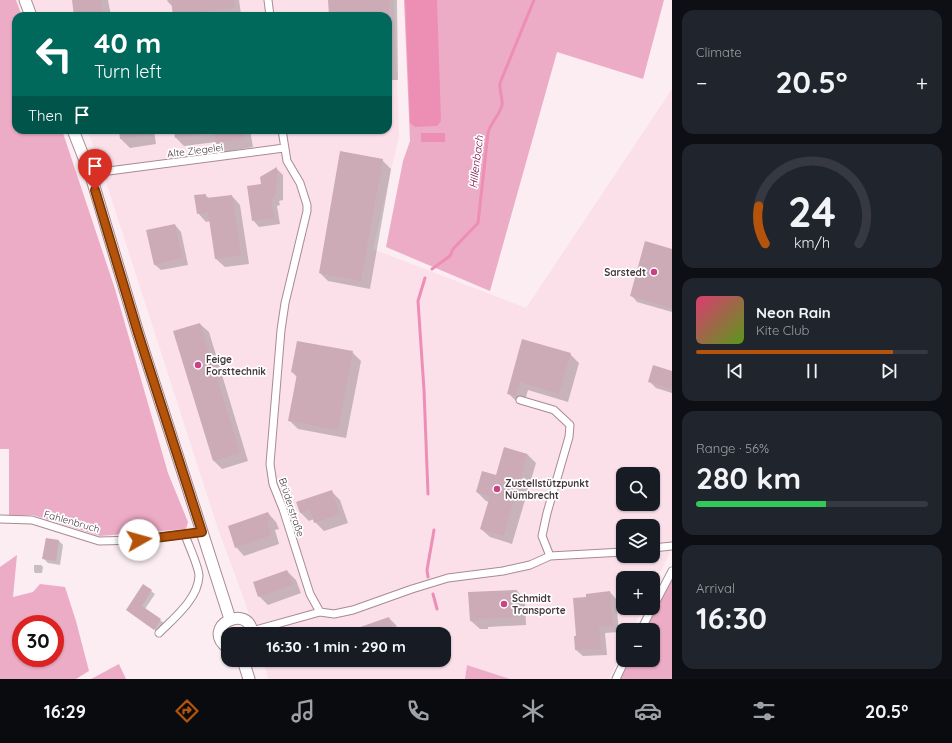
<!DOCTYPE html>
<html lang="en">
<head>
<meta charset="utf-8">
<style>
  :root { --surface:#171b24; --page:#20242c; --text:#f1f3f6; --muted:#9ea1a6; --line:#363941; --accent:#b45309 }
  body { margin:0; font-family:Quicksand,sans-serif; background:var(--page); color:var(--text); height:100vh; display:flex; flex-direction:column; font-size:15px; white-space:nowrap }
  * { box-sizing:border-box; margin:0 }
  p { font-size:13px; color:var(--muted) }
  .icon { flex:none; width:22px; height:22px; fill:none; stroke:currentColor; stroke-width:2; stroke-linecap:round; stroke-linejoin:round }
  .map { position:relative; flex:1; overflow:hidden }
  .panel { display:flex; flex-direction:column; gap:10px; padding:10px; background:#0d0f14; width:280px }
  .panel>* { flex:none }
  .top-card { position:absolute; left:12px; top:12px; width:380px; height:122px; border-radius:12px; box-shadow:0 1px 3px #0004; background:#00695c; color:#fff; overflow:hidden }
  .controls { position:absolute; left:616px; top:467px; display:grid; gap:8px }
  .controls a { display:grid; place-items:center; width:44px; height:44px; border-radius:8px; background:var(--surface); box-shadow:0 1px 3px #0004; font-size:20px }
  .speed { position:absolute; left:12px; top:615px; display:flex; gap:8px; font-size:20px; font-weight:700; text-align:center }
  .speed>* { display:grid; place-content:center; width:52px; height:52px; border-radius:50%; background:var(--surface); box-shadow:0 1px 3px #0004; line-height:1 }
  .speed .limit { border:6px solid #d22; background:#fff; color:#111 }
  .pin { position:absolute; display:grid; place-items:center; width:34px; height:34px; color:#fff; margin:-41px -17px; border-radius:50% 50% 50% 0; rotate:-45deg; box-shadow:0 0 4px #0007 }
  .pin .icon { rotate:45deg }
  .me { position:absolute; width:44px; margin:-22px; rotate:83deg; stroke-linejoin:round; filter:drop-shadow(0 0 3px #0008) }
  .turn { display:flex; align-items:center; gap:14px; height:84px; padding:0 16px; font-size:18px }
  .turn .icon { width:52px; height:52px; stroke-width:2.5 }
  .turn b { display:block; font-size:28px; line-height:34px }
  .then { display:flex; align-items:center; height:38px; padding:0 16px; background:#0003; gap:8px; font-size:15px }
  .big { font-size:30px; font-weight:800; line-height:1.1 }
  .panel .widget { flex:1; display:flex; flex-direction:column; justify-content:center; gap:6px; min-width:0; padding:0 14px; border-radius:12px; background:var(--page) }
  .panel .dial { align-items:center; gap:0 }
  .dial svg { height:104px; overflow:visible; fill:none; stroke:var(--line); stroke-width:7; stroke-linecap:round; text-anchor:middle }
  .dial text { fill:var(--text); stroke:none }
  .song { display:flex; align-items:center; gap:12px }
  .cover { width:48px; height:48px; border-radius:6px; background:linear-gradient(135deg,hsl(340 70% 55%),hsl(90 70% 35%)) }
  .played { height:4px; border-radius:2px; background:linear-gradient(90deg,var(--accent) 85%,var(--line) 85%) }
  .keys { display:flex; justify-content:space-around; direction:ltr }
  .heat { display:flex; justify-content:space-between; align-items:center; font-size:22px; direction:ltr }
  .charge { height:6px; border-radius:3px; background:linear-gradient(90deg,#34c759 56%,var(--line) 0) }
  .trip { position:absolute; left:221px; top:627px; width:230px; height:40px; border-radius:12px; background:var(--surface); box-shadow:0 1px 3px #0004; font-weight:800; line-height:40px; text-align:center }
  .tabs { display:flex; height:64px; justify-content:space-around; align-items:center; background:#090b0e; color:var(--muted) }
  .tabs .icon { width:28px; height:28px }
  .tabs .current { color:var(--accent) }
  .tabs b { font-size:18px; color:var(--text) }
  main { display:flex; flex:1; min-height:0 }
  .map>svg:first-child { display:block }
</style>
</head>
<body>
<main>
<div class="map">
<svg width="672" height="679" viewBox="0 0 672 679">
  <rect width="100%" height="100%" fill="#fbedf2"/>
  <path fill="#fbe0ea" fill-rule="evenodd" d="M32,0H394L399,136L373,249L526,308L672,89V548L653,587V578H623V608H643L632,630H623V649L609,679H510L467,665L465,679H268L263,660H444V634H255L246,605L217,526L99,160L87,130H388V16H39ZM623,474H653V504H623ZM623,526H653V556H623Z"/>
  <path fill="#edacc5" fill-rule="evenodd" d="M0,0H16L22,16H16V130H62L115,289L168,473L188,522L186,529L100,536L33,515L9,516V449H0Z
    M404,0H664L643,79L557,52L490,291L386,247L403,161L410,141Z
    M17,555L13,597L33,592L40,584L65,587L76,621L89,671L76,679H0V567ZM21,624H55V658H21Z
    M672,573V679H616L626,660H653V630H642Z
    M119,664L126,679H91L93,678Z
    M467,665L510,679H465Z"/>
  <path fill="#ed8eb5" d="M405,0H437L441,121L437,126L415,127L410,123Z
    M421,133H445V142H421Z"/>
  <path fill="#0003" d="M73,0H108L111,16H75Z
    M167,0H239L241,14L226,16H174L173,7L168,2Z
    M329,0H397L398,80H388V16H330Z
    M120,130H154L156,144L130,148L121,139Z
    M175,130H250L253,147L225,152L216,142L184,146L176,138Z
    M382,160L391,169L370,289L328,281L320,273Z
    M277,169L283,175V200L279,201L280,205L277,206L280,224L259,227L253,220L262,185L261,177Z
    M205,195L210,199L232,196L240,205L249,264L225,267L216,259L211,221L206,222L198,213Z
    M175,225L181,232L188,265L161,270L154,264Z
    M672,250V312L637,302L631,295Z
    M200,324L209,332L248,461L222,469L214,461L174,332Z
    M523,341L570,354L579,363L568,402L528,390L524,404L517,402L508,393Z
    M352,352L361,361L346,438L298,429L289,420L297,377L292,372Z
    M672,372V393L656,388L650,382Z
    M505,448L527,454L536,463L512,544L490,537L481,529L489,502L486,501L477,492L497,476Z
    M331,491L340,500L348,523L324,531L315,522L314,519L309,521L300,512Z
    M268,513L276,522L279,529L275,530L279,544L244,556L236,547Z
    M46,539L59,541L63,545L60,565L48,563L43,558Z
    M34,565H41L43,567L42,573H35L34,571Z
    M287,571L296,580L301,593L268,605L259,596Z
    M143,585L155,594L145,609L164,623L158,632L131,613Z
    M517,591L525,599L526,625L488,627V629H480L471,621Z
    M610,592L616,599L619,632L605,633L607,655L583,656L576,650L577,637L587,598Z
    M389,618L396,625L399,634H353Z
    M388,660H399L390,663Z"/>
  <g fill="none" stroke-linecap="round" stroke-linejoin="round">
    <path stroke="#ed8eb5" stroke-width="3" d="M432,269L450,256L453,249L478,223L488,133C490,123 500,115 502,105C503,98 499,91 500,83L534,0
      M425,278L418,301L424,390L428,494
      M428,577L427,570L434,530
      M433,594L437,609"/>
  </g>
  <path fill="#ccabb7" d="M72,0H101L104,16H74Z
    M171,0H234L235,8L195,13V16H173Z
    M328,0H389V16H329Z
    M119,130H152L153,134L120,139Z
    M174,130H199L200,135L175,138Z
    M213,130H244L245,138L216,144Z
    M340,151L383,159L361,281L319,273Z
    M277,167L276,194H274V199H271L274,218L252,221L247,186L261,184L260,177Z
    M206,194V198L232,195L241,255L215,259L208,212L197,214L194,195Z
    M175,224L182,258L154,265L146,230Z
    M645,241L672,249V308L630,296Z
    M200,323L240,453L213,461L173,331Z
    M522,339L571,353L559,394L520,382L516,396L507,394Z
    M297,341L353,351L338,430L288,421L297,374L291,372Z
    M653,365L672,371V389L648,382Z
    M504,447L527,454L504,536L480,529L490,496L476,492L482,471L496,475Z
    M332,490L340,514L314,523L310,509L300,513L296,502Z
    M268,512L271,520L267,521L271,535L235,548L228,526Z
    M46,538L59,540L56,561L42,559Z
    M287,570L293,585L258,597L253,582Z
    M143,584L152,590L142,606L161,619L154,630L126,610Z
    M517,590L518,617L479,619V621H470L468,592Z
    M610,591L613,626L599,627L601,649L575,650L574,636H576L573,598L586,597V594Z
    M389,617L394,631L389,632L390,634H343V633Z"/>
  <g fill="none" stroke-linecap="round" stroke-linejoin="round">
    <defs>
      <path id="street" d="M268,0L270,16
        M282,130L287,161L300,183L307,205V211L285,303L281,330L270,464L273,484L283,509L310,594L320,612L334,614L353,610L412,589L448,578L503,571L530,565L550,556L542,536L547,513L569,437L570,425L554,410L520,400
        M91,176L101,172L284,148
        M0,519L32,520L99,541L139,540L202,532
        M653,548L672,546
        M550,556L623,552
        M653,607L672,571
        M641,630L652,608
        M252,631L320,612
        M159,633C174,618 198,599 199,576C199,567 188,544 185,535
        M616,679L625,660"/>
      <path id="secondary" d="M25,0L31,16
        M73,130L91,176L138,333L230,619
        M228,648C199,627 250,601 252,634
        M243,660L249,679"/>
    </defs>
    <use href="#street" stroke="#a98995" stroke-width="9"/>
    <use href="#secondary" stroke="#a98995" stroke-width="13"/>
    <use href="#street" stroke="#fff" stroke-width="7"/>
    <use href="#secondary" stroke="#fff" stroke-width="11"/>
  </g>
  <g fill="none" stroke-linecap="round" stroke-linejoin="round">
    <defs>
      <path id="route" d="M95,190L138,333L202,532L139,540"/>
    </defs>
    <use href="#route" stroke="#753606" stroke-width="10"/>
    <use href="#route" stroke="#b45309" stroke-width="7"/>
  </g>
  <g fill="#c94283" stroke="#fff" stroke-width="1.5">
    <circle cx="654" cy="272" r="4"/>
    <circle cx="198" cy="365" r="4"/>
    <circle cx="497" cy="489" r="4"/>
    <circle cx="504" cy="604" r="4"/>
  </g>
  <g text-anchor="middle" stroke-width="3.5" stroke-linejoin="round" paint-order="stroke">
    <g font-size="10" fill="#45373c" stroke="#fff">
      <text transform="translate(195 150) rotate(-7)" y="4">Alte Ziegelei</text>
      <text transform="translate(292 507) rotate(72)" y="4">Brüderstraße</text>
      <text transform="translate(72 521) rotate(16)" y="4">Fahlenbruch</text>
    </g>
    <g font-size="10" font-weight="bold" fill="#45373c" stroke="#fff" text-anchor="start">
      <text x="646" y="276" text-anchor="end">Sarstedt</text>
      <text x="206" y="363">Feige<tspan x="206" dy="12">Forsttechnik</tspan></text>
      <text x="505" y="487">Zustellstützpunkt<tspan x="505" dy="12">Nümbrecht</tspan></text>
      <text x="512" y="602">Schmidt<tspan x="512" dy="12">Transporte</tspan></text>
    </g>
    <g font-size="11" font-style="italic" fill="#760044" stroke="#fff">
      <text transform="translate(476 162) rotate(-83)" y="4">Hillenbach</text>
    </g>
  </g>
</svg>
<div class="controls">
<a><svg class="icon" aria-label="search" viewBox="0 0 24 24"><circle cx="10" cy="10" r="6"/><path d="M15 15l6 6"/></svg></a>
<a><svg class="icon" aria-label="layers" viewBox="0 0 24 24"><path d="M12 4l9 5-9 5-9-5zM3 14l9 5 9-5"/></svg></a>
<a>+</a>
<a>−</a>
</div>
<div class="speed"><div class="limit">30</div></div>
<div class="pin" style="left:95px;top:190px;background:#d93025"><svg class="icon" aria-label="arrive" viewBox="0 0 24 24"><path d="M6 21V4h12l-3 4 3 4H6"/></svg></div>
<svg class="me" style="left:139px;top:540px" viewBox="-20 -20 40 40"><circle r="19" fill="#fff"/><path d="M0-13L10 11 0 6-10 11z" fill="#b45309"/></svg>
<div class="trip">16:30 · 1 min · 290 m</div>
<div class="top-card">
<div class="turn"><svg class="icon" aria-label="left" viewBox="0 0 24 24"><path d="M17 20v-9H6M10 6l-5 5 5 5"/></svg><div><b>40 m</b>Turn left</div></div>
<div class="then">Then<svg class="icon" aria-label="arrive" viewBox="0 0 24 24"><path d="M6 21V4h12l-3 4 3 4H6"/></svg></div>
</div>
</div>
<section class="panel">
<div class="widget"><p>Climate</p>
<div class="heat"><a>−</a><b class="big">20.5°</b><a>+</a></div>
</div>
<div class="widget dial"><svg viewBox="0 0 100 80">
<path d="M14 69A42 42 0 1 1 86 69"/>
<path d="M14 69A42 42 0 0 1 9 40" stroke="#b45309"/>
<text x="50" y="56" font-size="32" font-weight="700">24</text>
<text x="50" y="72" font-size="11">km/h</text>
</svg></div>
<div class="widget">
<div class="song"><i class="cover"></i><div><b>Neon Rain</b><p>Kite Club</p></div></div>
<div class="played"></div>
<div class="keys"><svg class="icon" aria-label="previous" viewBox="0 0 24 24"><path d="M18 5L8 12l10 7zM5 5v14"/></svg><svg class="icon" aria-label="pause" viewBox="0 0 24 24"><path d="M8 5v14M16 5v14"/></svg><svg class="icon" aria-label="next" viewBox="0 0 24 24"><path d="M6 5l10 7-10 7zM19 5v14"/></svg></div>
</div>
<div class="widget"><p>Range · 56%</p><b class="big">280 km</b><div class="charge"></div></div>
<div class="widget"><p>Arrival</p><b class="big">16:30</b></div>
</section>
</main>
<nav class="tabs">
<b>16:29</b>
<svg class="icon current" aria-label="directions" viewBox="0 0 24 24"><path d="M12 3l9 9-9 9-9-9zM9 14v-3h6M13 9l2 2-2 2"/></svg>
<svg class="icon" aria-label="music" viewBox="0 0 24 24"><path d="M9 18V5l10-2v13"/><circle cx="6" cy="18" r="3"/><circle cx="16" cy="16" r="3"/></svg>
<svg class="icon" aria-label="phone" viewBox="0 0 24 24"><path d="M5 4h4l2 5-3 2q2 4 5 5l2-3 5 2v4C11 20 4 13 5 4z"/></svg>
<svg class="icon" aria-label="climate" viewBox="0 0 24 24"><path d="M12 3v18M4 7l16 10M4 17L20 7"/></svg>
<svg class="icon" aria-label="car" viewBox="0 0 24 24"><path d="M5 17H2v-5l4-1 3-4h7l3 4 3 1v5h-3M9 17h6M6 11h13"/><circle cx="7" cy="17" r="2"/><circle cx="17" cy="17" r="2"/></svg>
<svg class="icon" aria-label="filters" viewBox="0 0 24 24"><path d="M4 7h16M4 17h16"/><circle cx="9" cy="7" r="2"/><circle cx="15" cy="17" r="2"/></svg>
<b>20.5°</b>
</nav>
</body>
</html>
